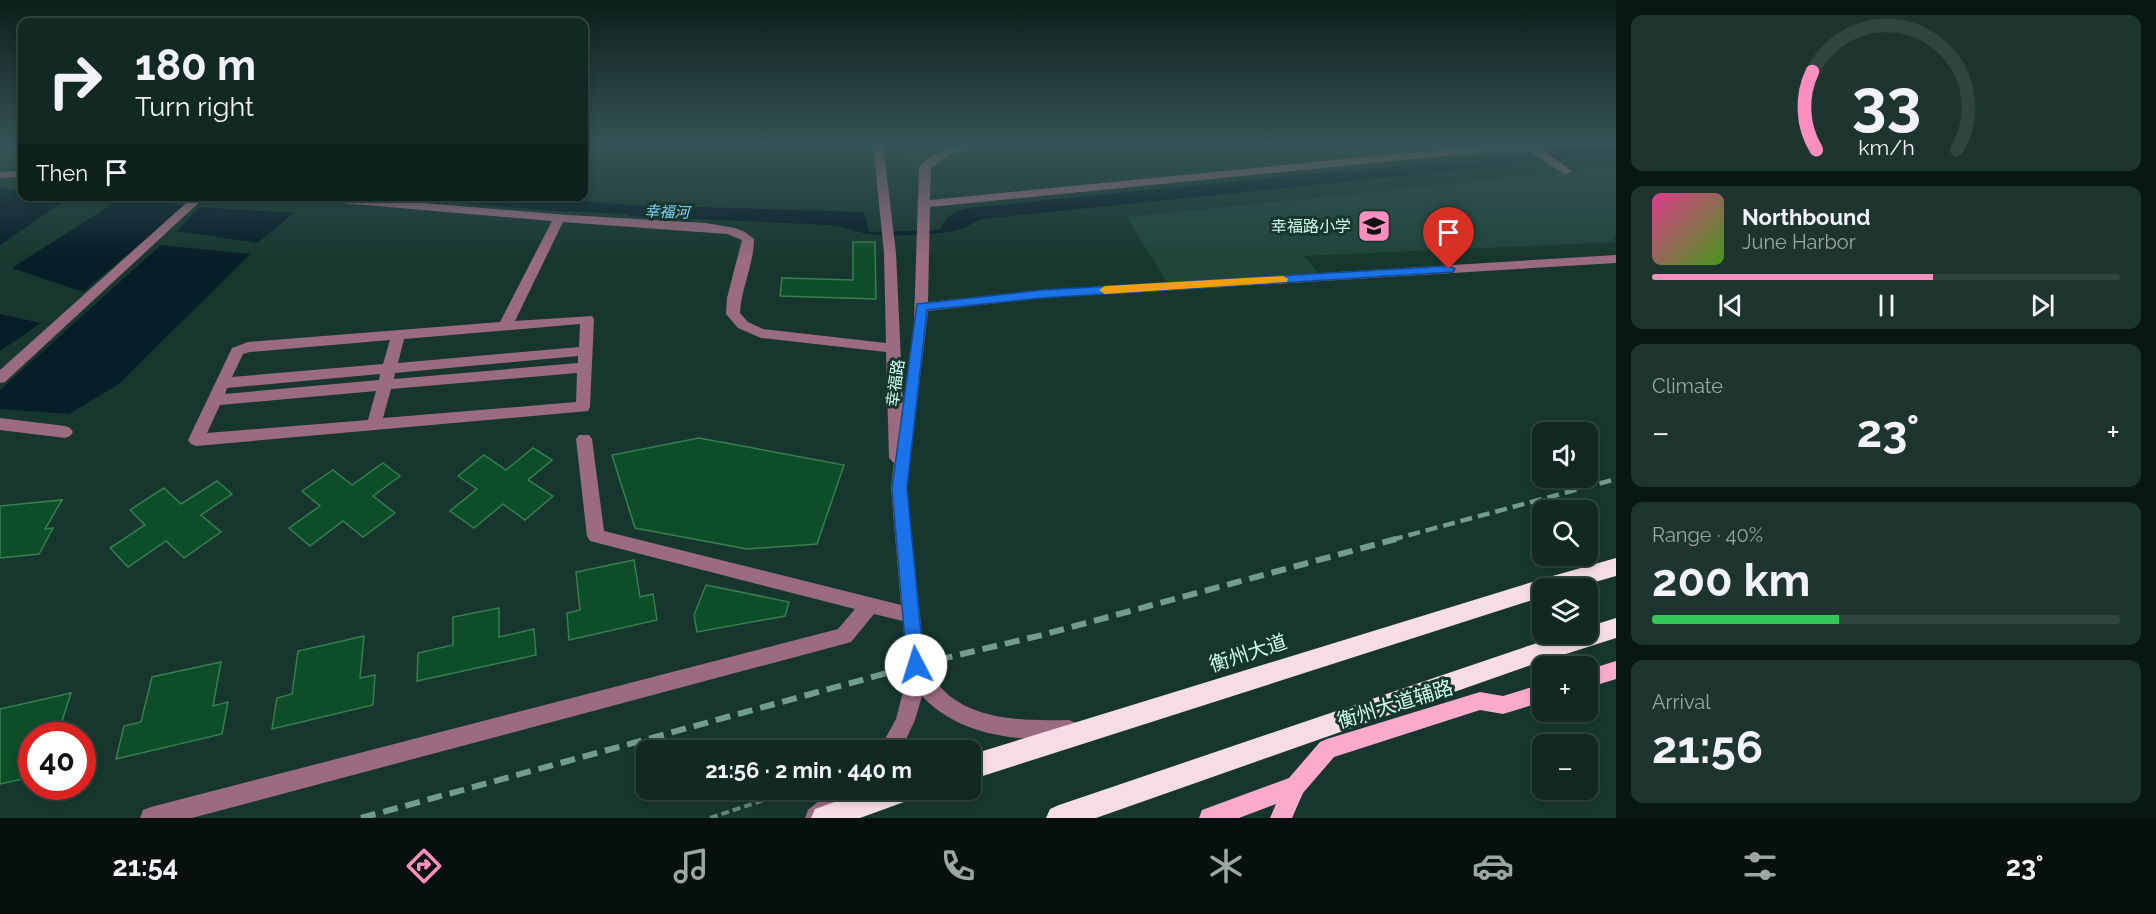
<!DOCTYPE html>
<html lang="en">
<head>
<meta charset="utf-8">
<style>
  :root { --surface:#112922; --page:#1e352f; --text:#f1f3f6; --muted:#9ca6a5; --line:#304540; --accent:#fd8ec0 }
  body { margin:0; font-family:Raleway,"Noto Sans SC",sans-serif; background:var(--page); color:var(--text); height:100vh; display:flex; flex-direction:column; font-size:22px; white-space:nowrap }
  * { box-sizing:border-box; margin:0 }
  p { font-size:20px; color:var(--muted) }
  .icon { flex:none; width:33px; height:33px; fill:none; stroke:currentColor; stroke-width:2; stroke-linecap:round; stroke-linejoin:round }
  .map { position:relative; flex:1; overflow:hidden }
  .sheet { display:flex; flex-direction:column; gap:15px; padding:15px; background:#091713; width:540px }
  .sheet>* { flex:none }
  .guide { position:absolute; left:18px; top:18px; width:570px; height:183px; border-radius:12px; box-shadow:0 3px 9px #0003,0 0 0 2px var(--line); background:#112922; color:var(--text); overflow:hidden }
  .controls { position:absolute; left:1532px; top:422px; display:grid; gap:12px }
  .controls a { display:grid; place-items:center; width:66px; height:66px; border-radius:12px; background:var(--surface); box-shadow:0 3px 9px #0003,0 0 0 2px var(--line); font-size:30px }
  .speed { position:absolute; left:18px; top:722px; display:flex; gap:12px; font-size:30px; font-weight:700; text-align:center }
  .speed>* { display:grid; place-content:center; width:78px; height:78px; border-radius:50%; background:var(--surface); box-shadow:0 3px 9px #0003,0 0 0 2px var(--line); line-height:1 }
  .speed .limit { border:9px solid #d22; background:#fff; color:#111 }
  .pin { position:absolute; display:grid; place-items:center; width:51px; height:51px; color:#fff; margin:-62px -26px; border-radius:50% 50% 50% 0; rotate:-45deg; box-shadow:0 0 6px #0007 }
  .pin .icon { rotate:45deg }
  .me { position:absolute; width:66px; margin:-33px; rotate:355deg; stroke-linejoin:round; filter:drop-shadow(0 0 4px #0008) }
  .turn { display:flex; align-items:center; gap:21px; height:126px; padding:0 18px; font-size:27px }
  .turn .icon { width:78px; height:78px; stroke-width:2.5 }
  .turn b { display:block; font-size:42px; line-height:51px }
  .then { display:flex; align-items:center; height:57px; padding:0 18px; background:#0003; gap:12px; font-size:22px }
  .big { font-size:45px; font-weight:700; line-height:1.1 }
  .sheet .tile { flex:1; display:flex; flex-direction:column; justify-content:center; gap:9px; min-width:0; padding:0 21px; border-radius:12px; background:var(--page) }
  .sheet .dial { align-items:center; gap:0 }
  .dial svg { height:156px; overflow:visible; fill:none; stroke:var(--line); stroke-width:7; stroke-linecap:round; text-anchor:middle }
  .dial text { fill:var(--text); stroke:none }
  .song { display:flex; align-items:center; gap:18px }
  .cover { width:72px; height:72px; border-radius:9px; background:linear-gradient(135deg,hsl(330 70% 55%),hsl(100 70% 35%)) }
  .played { height:6px; border-radius:3px; background:linear-gradient(90deg,var(--accent) 60%,var(--line) 60%) }
  .keys { display:flex; justify-content:space-around; direction:ltr }
  .heat { display:flex; justify-content:space-between; align-items:center; font-size:33px; direction:ltr }
  .charge { height:9px; border-radius:4px; background:linear-gradient(90deg,#34c759 40%,var(--line) 0) }
  .trip { position:absolute; left:636px; top:740px; width:345px; height:60px; border-radius:12px; background:var(--surface); box-shadow:0 3px 9px #0003,0 0 0 2px var(--line); font-weight:700; line-height:60px; text-align:center }
  .dock { display:flex; height:96px; justify-content:space-around; align-items:center; background:#07100e; color:var(--muted) }
  .dock .icon { width:42px; height:42px }
  .dock .current { color:var(--accent) }
  .dock b { font-size:27px; color:var(--text) }
  main { display:flex; flex:1; min-height:0 }
  .map>svg:first-child { display:block }
</style>
</head>
<body>
<main>
<div class="map">
<svg width="1616" height="818" viewBox="0 0 1616 818">
  <rect width="100%" height="100%" fill="#17372e"/>
  <path fill="#20453a" d="M0,144H22V158L0,162Z
    M901,144H951L929,149L918,162L905,160Z
    M1616,167V235L1612,236L1616,242L1304,256L1320,275L1167,283L1127,217Z"/>
  <path fill="#071d28" d="M1616,144V157L1579,158L982,219C975,221 972,224 966,227C946,236 900,236 878,235C859,234 845,226 828,225L629,216V214L558,211L384,197L521,196L632,205L864,212L869,232L935,230L941,229C944,216 957,210 969,208Z
    M0,188L22,190V196L70,197L0,245Z
    M120,199L186,205L83,292L12,268Z
    M200,207L294,213L257,243L177,231Z
    M161,245L250,254L119,384L69,414L0,409V390Z
    M0,314L41,323L0,351Z"/>
  <path fill="#0d4e29" stroke="#377f50" stroke-width="1.5" d="M853,242H875L876,299L780,296L782,278L853,280Z
    M699,438L844,465L817,544L747,549L635,528L612,455Z
    M533,448L552,460L528,480L553,496L525,520L503,504L474,528L450,511L477,489L458,476L484,455L506,470Z
    M383,463L400,476L373,496L395,513L363,537L343,521L310,546L289,528L320,506L302,491L333,470L352,485Z
    M217,481L232,494L201,515L221,532L184,558L166,541L128,567L110,548L145,525L130,510L164,488L181,504Z
    M62,500L45,529L53,528L39,554L0,558V506Z
    M634,560L640,597L653,594L657,620L569,640L567,613L580,610L576,572Z
    M706,585L789,602L785,616L697,632L694,615Z
    M499,608V637L534,629L536,655L417,681L418,653L453,645V617Z
    M364,636L360,678L375,675L373,705L272,729L277,698L292,694L298,651Z
    M221,662L213,706L228,702L222,734L116,759L124,726L141,722L152,677Z
    M71,693L62,721L41,726L38,735H32V777L0,784V709Z"/>
  <g fill="none" stroke-linecap="round" stroke-linejoin="round">
    <path stroke="#61867b" stroke-width="4" stroke-dasharray="8 4" stroke-linecap="butt" d="M710,818L797,789"/>
    <path fill="#9b6b7f" fill-rule="evenodd" d="M873,144H883L896,253L903,404L914,322L919,167C937,148 960,144 985,144L950,154L931,168L930,200L1496,144H1534L1572,171L1566,174L1562,173L1525,148L930,207L928,302L1043,290L1616,255V263L1043,298L928,311L907,488L925,664C952,721 1014,721 1069,720L1076,723L1079,730L1076,737L1069,740C1016,740 961,737 922,696L915,720L901,750H879L896,719L904,688L906,665L903,621L874,614L851,642L844,644L192,818H140L143,810L151,807L838,629L855,609L590,541L587,536L576,439L579,435H589L592,439L604,531L901,605L891,488L894,463L889,458L886,352L761,338L738,328L726,314L727,298L742,240L727,234L563,222L515,321L592,316L594,319L590,407L588,411L196,446L191,444L188,440L232,348L248,342L500,322L552,221L295,199L290,196H339L568,215L706,223L735,228L745,232L754,239C754,264 741,288 740,313L748,322L763,329L886,343L884,253ZM580,324L579,347L398,363L404,339ZM390,340L383,364L232,377L243,354L250,352ZM578,356V363L394,379L395,373ZM577,373L576,402L383,418L391,389ZM380,374L379,380L225,394L227,388ZM376,391L368,420L207,433L220,405Z
      M22,171V177L0,178V172Z
      M194,196H206L5,382L0,383V370Z
      M0,418L65,426L70,428L73,432L70,436L65,438L0,430Z
      M833,789H860L856,796L832,818H805L808,810Z"/>
    <path fill="#faabcc" fill-rule="evenodd" d="M1616,661V679L1587,688V670Z
      M1542,684V702L1503,714L1480,710L1334,757L1303,793L1292,818H1270L1276,804L1239,818H1199L1202,810L1289,778L1320,742L1327,739L1480,692L1503,696Z"/>
    <path fill="#f5dce6" fill-rule="evenodd" d="M1616,558V576L1574,588H1542V597L970,780V755L1542,579Z
      M1616,618V638L1528,666L1096,818H1046L1050,809L1059,805L1528,646L1568,633H1587V627Z
      M870,789H919L915,798L860,818H811L815,809Z"/>
    <path stroke="#749b8f" stroke-width="4.5" stroke-dasharray="12 6" stroke-linecap="butt" d="M1391,540L1616,479"/>
    <path stroke="#749b8f" stroke-width="6" stroke-dasharray="15 8" stroke-linecap="butt" d="M361,818L916,665L1042,635L1396,539"/>
  </g>
  <linearGradient id="sky" x2="0" y2="1"><stop stop-color="#0d1e19"/><stop offset="0.56" stop-color="#365357"/><stop offset="1" stop-color="#365357" stop-opacity="0"/></linearGradient>
  <rect width="1616" height="258" fill="url(#sky)"/>
  <path fill="#1a73e8" stroke="#114b97" stroke-width="1.5" d="M1449,266L1455,269L1453,272L1042,298L927,310L907,488L924,665L922,670L916,673L910,670L907,665L892,488L917,304L1042,290Z"/>
  <path fill="#f59e0b" d="M1283,276L1288,279L1287,282L1105,294L1099,290L1105,286Z"/>
  <defs>
    <symbol id="school-square" viewBox="-11 -11 22 22"><rect x="-9" y="-9" width="18" height="18" rx="4" fill="#fd8ec0" stroke="#17372e"/><path d="M0-5L7-2L0 1L-7-2ZM-4 1L0 2.5L4 1V4Q0 6-4 4Z" fill="#111"/></symbol>
  </defs>
  <g fill-rule="evenodd">
    <use href="#school-square" x="1355" y="207" width="38" height="38"/>
  </g>
  <g text-anchor="middle" stroke-width="6" stroke-linejoin="round" paint-order="stroke">
    <g font-size="15" font-style="italic" fill="#83d0f9" stroke="#17372e">
      <text transform="translate(667 212) rotate(2)" y="5">幸福河</text>
    </g>
    <g font-size="16" fill="#cefced" stroke="#17372e" text-anchor="end">
      <text x="1351" y="232">幸福路小学</text>
    </g>
    <g font-size="16" fill="#cefced" stroke="#17372e">
      <text transform="translate(895 383) rotate(-82)" y="6">幸福路</text>
    </g>
    <g font-size="20" fill="#cefced" stroke="#17372e">
      <text transform="translate(1248 653) rotate(-18)" y="7">衡州大道</text>
      <text transform="translate(1395 704) rotate(-17)" y="7">衡州大道辅路</text>
    </g>
  </g>
</svg>
<div class="controls">
<a><svg class="icon" aria-label="sound" viewBox="0 0 24 24"><path d="M4 9h4l5-4v14l-5-4H4zM17 9q2 3 0 6"/></svg></a>
<a><svg class="icon" aria-label="search" viewBox="0 0 24 24"><circle cx="10" cy="10" r="6"/><path d="M15 15l6 6"/></svg></a>
<a><svg class="icon" aria-label="layers" viewBox="0 0 24 24"><path d="M12 4l9 5-9 5-9-5zM3 14l9 5 9-5"/></svg></a>
<a>+</a>
<a>−</a>
</div>
<div class="speed"><div class="limit">40</div></div>
<div class="pin" style="left:1449px;top:269px;background:#d93025"><svg class="icon" aria-label="arrive" viewBox="0 0 24 24"><path d="M6 21V4h12l-3 4 3 4H6"/></svg></div>
<svg class="me" style="left:916px;top:665px" viewBox="-20 -20 40 40"><circle r="19" fill="#fff"/><path d="M0-13L10 11 0 6-10 11z" fill="#1a73e8"/></svg>
<div class="trip">21:56 · 2 min · 440 m</div>
<div class="guide">
<div class="turn"><svg class="icon" aria-label="right" viewBox="0 0 24 24"><path d="M7 20v-9h11M14 6l5 5-5 5"/></svg><div><b>180 m</b>Turn right</div></div>
<div class="then">Then<svg class="icon" aria-label="arrive" viewBox="0 0 24 24"><path d="M6 21V4h12l-3 4 3 4H6"/></svg></div>
</div>
</div>
<section class="sheet">
<div class="tile dial"><svg viewBox="0 0 100 80">
<path d="M14 69A42 42 0 1 1 86 69"/>
<path d="M14 69A42 42 0 0 1 12 29" stroke="#fd8ec0"/>
<text x="50" y="56" font-size="32" font-weight="700">33</text>
<text x="50" y="72" font-size="11">km/h</text>
</svg></div>
<div class="tile">
<div class="song"><i class="cover"></i><div><b>Northbound</b><p>June Harbor</p></div></div>
<div class="played"></div>
<div class="keys"><svg class="icon" aria-label="previous" viewBox="0 0 24 24"><path d="M18 5L8 12l10 7zM5 5v14"/></svg><svg class="icon" aria-label="pause" viewBox="0 0 24 24"><path d="M8 5v14M16 5v14"/></svg><svg class="icon" aria-label="next" viewBox="0 0 24 24"><path d="M6 5l10 7-10 7zM19 5v14"/></svg></div>
</div>
<div class="tile"><p>Climate</p>
<div class="heat"><a>−</a><b class="big">23°</b><a>+</a></div>
</div>
<div class="tile"><p>Range · 40%</p><b class="big">200 km</b><div class="charge"></div></div>
<div class="tile"><p>Arrival</p><b class="big">21:56</b></div>
</section>
</main>
<nav class="dock">
<b>21:54</b>
<svg class="icon current" aria-label="directions" viewBox="0 0 24 24"><path d="M12 3l9 9-9 9-9-9zM9 14v-3h6M13 9l2 2-2 2"/></svg>
<svg class="icon" aria-label="music" viewBox="0 0 24 24"><path d="M9 18V5l10-2v13"/><circle cx="6" cy="18" r="3"/><circle cx="16" cy="16" r="3"/></svg>
<svg class="icon" aria-label="phone" viewBox="0 0 24 24"><path d="M5 4h4l2 5-3 2q2 4 5 5l2-3 5 2v4C11 20 4 13 5 4z"/></svg>
<svg class="icon" aria-label="climate" viewBox="0 0 24 24"><path d="M12 3v18M4 7l16 10M4 17L20 7"/></svg>
<svg class="icon" aria-label="car" viewBox="0 0 24 24"><path d="M5 17H2v-5l4-1 3-4h7l3 4 3 1v5h-3M9 17h6M6 11h13"/><circle cx="7" cy="17" r="2"/><circle cx="17" cy="17" r="2"/></svg>
<svg class="icon" aria-label="filters" viewBox="0 0 24 24"><path d="M4 7h16M4 17h16"/><circle cx="9" cy="7" r="2"/><circle cx="15" cy="17" r="2"/></svg>
<b>23°</b>
</nav>
</body>
</html>
